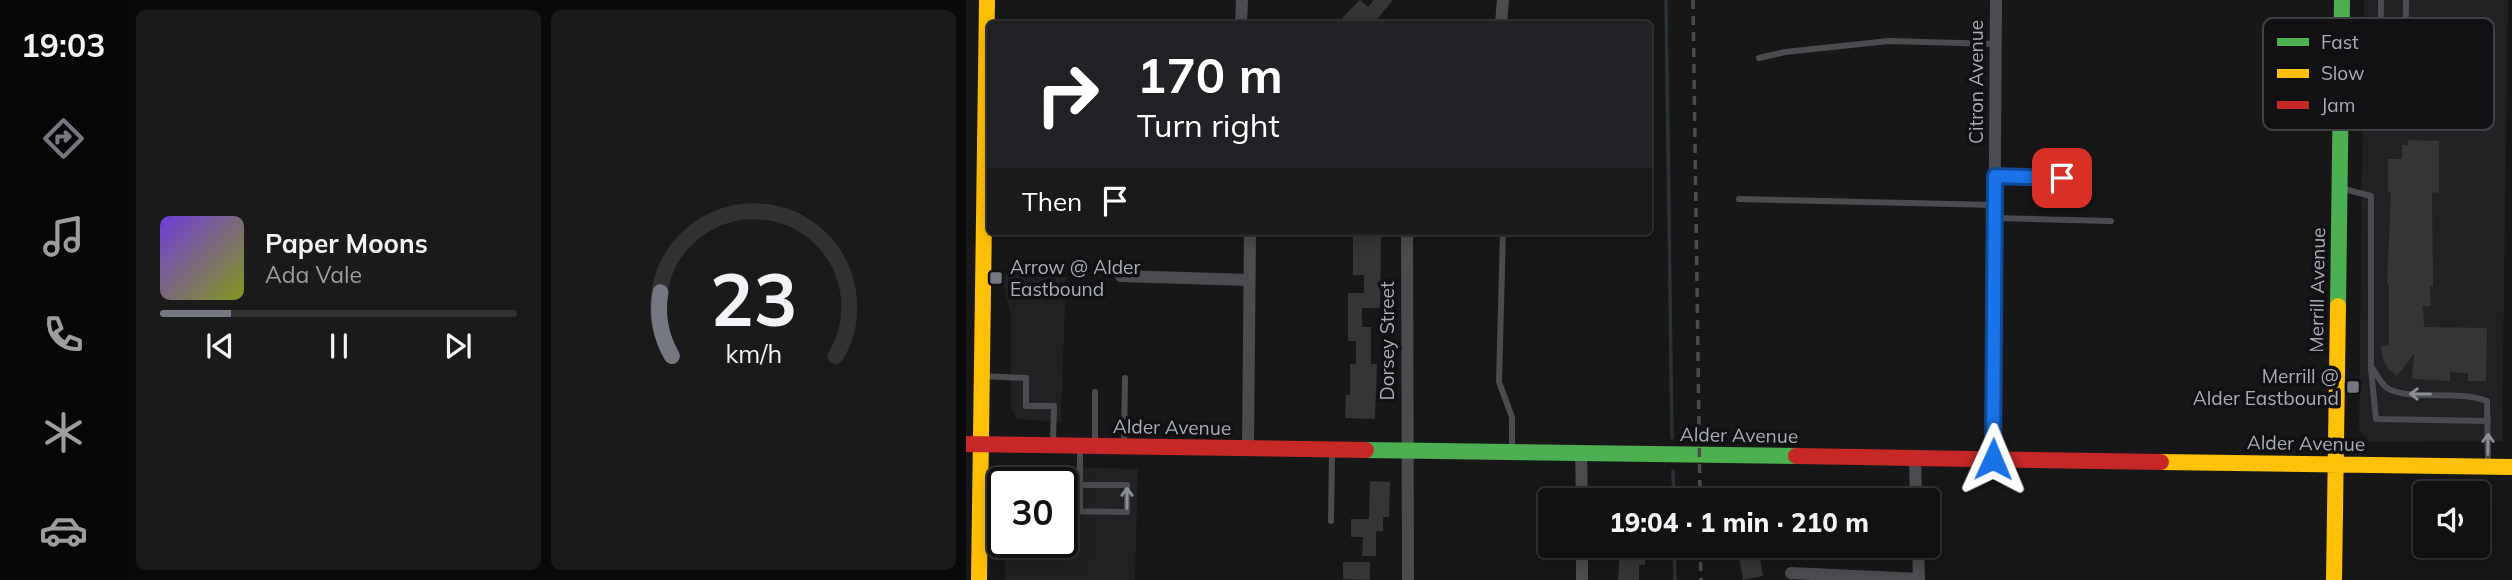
<!DOCTYPE html>
<html lang="en">
<head>
<meta charset="utf-8">
<style>
  :root { --surface:#111; --page:#1a1a1a; --text:#f1f3f6; --muted:#9c9d9f; --line:#303131; --accent:#757880 }
  body { margin:0; font-family:Mulish,sans-serif; background:var(--page); color:var(--text); height:100vh; display:flex; flex-direction:column; font-size:26px; white-space:nowrap }
  * { box-sizing:border-box; margin:0 }
  p { font-size:23px; color:var(--muted) }
  .icon { flex:none; width:38px; height:38px; fill:none; stroke:currentColor; stroke-width:2; stroke-linecap:round; stroke-linejoin:round }
  .map { position:relative; flex:1; overflow:hidden }
  .panel { display:flex; flex-direction:column; gap:10px; padding:10px; background:#090909; width:840px }
  .panel>* { flex:none }
  .hud { position:absolute; left:21px; top:21px; width:665px; height:214px; border-radius:7px; box-shadow:0 4px 18px #0003,0 0 0 2px var(--line); background:#202124; color:#fff; overflow:hidden }
  .buttons { position:absolute; left:1447px; top:481px; display:grid; gap:14px }
  .buttons a { display:grid; place-items:center; width:77px; height:77px; border-radius:7px; background:var(--surface); box-shadow:0 4px 18px #0003,0 0 0 2px var(--line); font-size:35px }
  .speed { position:absolute; left:21px; top:467px; display:flex; gap:14px; font-size:35px; font-weight:700; text-align:center }
  .speed>* { display:grid; place-content:center; width:91px; height:91px; border-radius:50%; background:var(--surface); box-shadow:0 4px 18px #0003,0 0 0 2px var(--line); line-height:1 }
  .speed .limit { border:4px solid #111; border-radius:10px; background:#fff; color:#111 }
  .pin { position:absolute; display:grid; place-items:center; width:60px; height:60px; color:#fff; margin:-30px; border-radius:14px; box-shadow:0 4px 10px #0006 }
  .me { position:absolute; width:77px; margin:-38px; rotate:1deg; stroke-linejoin:round; filter:drop-shadow(0 0 5px #0008) }
  .turn { display:flex; align-items:center; gap:24px; height:147px; padding:0 35px; font-size:32px }
  .turn .icon { width:91px; height:91px; stroke-width:2.5 }
  .turn b { display:block; font-size:49px; line-height:60px }
  .then { display:flex; align-items:center; height:66px; padding:0 35px; background:#0003; gap:14px; font-size:26px }
  .panel .tile { flex:1; display:flex; flex-direction:column; justify-content:center; gap:10px; min-width:0; padding:0 24px; border-radius:10px; background:var(--page) }
  .panel .dial { align-items:center; gap:0 }
  .dial svg { height:182px; overflow:visible; fill:none; stroke:var(--line); stroke-width:7; stroke-linecap:round; text-anchor:middle }
  .dial text { fill:var(--text); stroke:none }
  .song { display:flex; align-items:center; gap:21px }
  .cover { width:84px; height:84px; border-radius:10px; background:linear-gradient(135deg,hsl(260 70% 55%),hsl(70 70% 35%)) }
  .played { height:7px; border-radius:4px; background:linear-gradient(90deg,var(--accent) 20%,var(--line) 20%) }
  .keys { display:flex; justify-content:space-around; direction:ltr }
  .panel .tiles { flex:1; display:grid; gap:10px; grid-template-columns:repeat(2,1fr) }
  .trip { position:absolute; left:572px; top:488px; width:402px; height:70px; border-radius:7px; background:var(--surface); box-shadow:0 4px 18px #0003,0 0 0 2px var(--line); font-weight:800; line-height:70px; text-align:center }
  main { display:flex; flex:1; min-height:0 }
  .tab-bar { display:flex; flex-direction:column; width:126px; justify-content:space-around; align-items:center; background:#070707; color:var(--muted) }
  .tab-bar .icon { width:49px; height:49px }
  .tab-bar .on { color:var(--accent) }
  .tab-bar b { font-size:32px; color:var(--text) }
  .map>svg:first-child { display:block }
</style>
</head>
<body>
<main>
<nav class="tab-bar">
<b>19:03</b>
<svg class="icon on" aria-label="directions" viewBox="0 0 24 24"><path d="M12 3l9 9-9 9-9-9zM9 14v-3h6M13 9l2 2-2 2"/></svg>
<svg class="icon" aria-label="music" viewBox="0 0 24 24"><path d="M9 18V5l10-2v13"/><circle cx="6" cy="18" r="3"/><circle cx="16" cy="16" r="3"/></svg>
<svg class="icon" aria-label="phone" viewBox="0 0 24 24"><path d="M5 4h4l2 5-3 2q2 4 5 5l2-3 5 2v4C11 20 4 13 5 4z"/></svg>
<svg class="icon" aria-label="climate" viewBox="0 0 24 24"><path d="M12 3v18M4 7l16 10M4 17L20 7"/></svg>
<svg class="icon" aria-label="car" viewBox="0 0 24 24"><path d="M5 17H2v-5l4-1 3-4h7l3 4 3 1v5h-3M9 17h6M6 11h13"/><circle cx="7" cy="17" r="2"/><circle cx="17" cy="17" r="2"/></svg>
</nav>
<section class="panel">
<div class="tiles">
<div class="tile">
<div class="song"><i class="cover"></i><div><b>Paper Moons</b><p>Ada Vale</p></div></div>
<div class="played"></div>
<div class="keys"><svg class="icon" aria-label="previous" viewBox="0 0 24 24"><path d="M18 5L8 12l10 7zM5 5v14"/></svg><svg class="icon" aria-label="pause" viewBox="0 0 24 24"><path d="M8 5v14M16 5v14"/></svg><svg class="icon" aria-label="next" viewBox="0 0 24 24"><path d="M6 5l10 7-10 7zM19 5v14"/></svg></div>
</div>
<div class="tile dial"><svg viewBox="0 0 100 80">
<path d="M14 69A42 42 0 1 1 86 69"/>
<path d="M14 69A42 42 0 0 1 9 41" stroke="#757880"/>
<text x="50" y="56" font-size="32" font-weight="700">23</text>
<text x="50" y="72" font-size="11">km/h</text>
</svg></div>
</div>
</section>
<div class="map">
<svg width="1546" height="580" viewBox="0 0 1546 580">
  <rect width="100%" height="100%" fill="#171717"/>
  <path fill="#212124" d="M1398,0H1542L1536,441L1404,442L1393,430Z
    M35,274L100,277L95,422L51,419L45,409V316Z
    M109,467L172,469L169,580H39V543L96,542V483H40V468Z"/>
  <g fill="none" stroke-linecap="round" stroke-linejoin="round">
    <path stroke="#2a3239" stroke-width="3.5" d="M700,0L706,438
      M707,471L708,500
      M708,546L709,580"/>
  </g>
  <path fill="#343537" d="M394,0L402,7L408,0H427L407,24H382L376,18Z
    M1442,140L1473,141V193L1466,192L1467,286H1464L1465,306H1457L1458,327L1521,328L1520,381H1502V373L1484,372V381L1446,379L1448,354L1431,376L1422,369L1416,356L1415,346L1423,345V285H1421L1425,192H1422V159H1436V145H1442Z
    M387,231H415L414,308H396V327H405V364H411L409,419L379,418L380,395H384V364H390V341H382V293H398V275H387Z
    M42,469H106V505H96V483H42Z
    M404,481L424,482L423,517H417V531H410V556H396L397,537H385V519H403Z
    M825,490V500H797V491Z
    M654,546H679V565H673V580H652Z
    M792,547L797,576L777,580L772,550Z
    M377,562H404V580L377,579Z"/>
  <g fill="none" stroke-linecap="round" stroke-linejoin="round">
    <path stroke="#4b4c50" stroke-width="6" d="M793,58L819,52L923,41L1030,44
      M1414,101L1415,0
      M1376,110L1396,109L1436,90L1439,79L1440,0
      M1029,176L1122,179
      M1374,188L1405,196V366C1409,372 1415,384 1421,388C1445,402 1491,389 1521,401L1522,464
      M773,199L1029,205
      M1028,218L1145,221
      M537,231L533,382L546,417V450
      M1405,369L1410,419L1522,421
      M16,376L60,378V406H88L87,442
      M129,445V392
      M158,445L159,378
      M114,447V511
      M96,511L161,512V485H114
      M15,512H37
      M365,521L366,452"/>
    <path stroke="#4b4c50" stroke-width="12" d="M275,24L276,0
      M535,24L537,0
      M441,231L442,580
      M155,276L283,280
      M282,449L284,231
      M615,453L616,500
      M949,458L950,500
      M1027,459L1030,0
      M616,546V580
      M952,546L953,580
      M825,573L953,579"/>
    <path stroke="#4caf50" stroke-width="16" d="M1372,306L1376,0
      M400,450L830,456"/>
    <path stroke="#ffc107" stroke-width="16" d="M1195,462L1546,467
      M13,580L21,0
      M1368,580L1372,306"/>
    <path stroke="#c62828" stroke-width="16" d="M0,444L400,450
      M830,456L1195,462"/>
    <path stroke="#4b4c4f" stroke-width="3.5" stroke-dasharray="9 7" stroke-linecap="butt" d="M727,0L734,500
      M734,546L735,580"/>
  </g>
  <defs><path id="oneway-shaft" d="M-6 0H5M1.5-3L5.5 0L1.5 3" fill="none" stroke-width="1.6" stroke-linecap="round" stroke-linejoin="round" transform="scale(1.75)"/></defs>
  <g stroke="#8c9099">
    <use href="#oneway-shaft" transform="translate(1454 394) rotate(-179)"/>
    <use href="#oneway-shaft" transform="translate(1522 444) rotate(-89)"/>
    <use href="#oneway-shaft" transform="translate(161 498) rotate(-90)"/>
  </g>
  <g fill="none" stroke-linecap="round" stroke-linejoin="round">
    <defs>
      <path id="route" d="M1027,459L1029,176L1096,178"/>
    </defs>
    <use href="#route" stroke="#114b97" stroke-width="18"/>
    <use href="#route" stroke="#1a73e8" stroke-width="12"/>
  </g>
  <g fill="#757880" stroke="#111113" stroke-width="2.5">
    <rect x="23" y="271" width="14" height="14" rx="3.5"/>
    <rect x="1380" y="380" width="14" height="14" rx="3.5"/>
  </g>
  <g text-anchor="middle" stroke-width="7" stroke-linejoin="round" paint-order="stroke">
    <g font-size="19" fill="#a8adb8" stroke="#111113">
      <text transform="translate(1010 82) rotate(-90)" y="7">Citron Avenue</text>
      <text transform="translate(1351 290) rotate(-89)" y="7">Merrill Avenue</text>
      <text transform="translate(421 341) rotate(-90)" y="7">Dorsey Street</text>
      <text transform="translate(206 427) rotate(1)" y="7">Alder Avenue</text>
      <text transform="translate(773 435) rotate(1)" y="7">Alder Avenue</text>
      <text transform="translate(1340 443) rotate(1)" y="7">Alder Avenue</text>
    </g>
    <g font-size="19" fill="#a8adb8" stroke="#111113" text-anchor="start">
      <text x="44" y="274">Arrow @ Alder<tspan x="44" dy="22">Eastbound</tspan></text>
      <text x="1373" y="383" text-anchor="end">Merrill @<tspan x="1373" dy="22">Alder Eastbound</tspan></text>
    </g>
  </g>
  <rect x="1297" y="18" width="231" height="112" rx="10" fill="#111113" stroke="#3e4045" stroke-width="2"/>
  <rect x="1311" y="38" width="32" height="8" fill="#4caf50"/>
  <rect x="1311" y="69" width="32" height="9" fill="#ffc107"/>
  <rect x="1311" y="101" width="32" height="8" fill="#c62828"/>
  <g font-size="19" fill="#a8adb8">
    <text x="1355" y="49">Fast</text>
    <text x="1355" y="80">Slow</text>
    <text x="1355" y="112">Jam</text>
  </g>
</svg>
<div class="buttons">
<a><svg class="icon" aria-label="sound" viewBox="0 0 24 24"><path d="M4 9h4l5-4v14l-5-4H4zM17 9q2 3 0 6"/></svg></a>
</div>
<div class="speed"><div class="limit">30</div></div>
<div class="pin" style="left:1096px;top:178px;background:#d93025"><svg class="icon" aria-label="arrive" viewBox="0 0 24 24"><path d="M6 21V4h12l-3 4 3 4H6"/></svg></div>
<svg class="me" style="left:1027px;top:459px" viewBox="-20 -20 40 40"><path d="M0-17L14 15 0 8-14 15z" fill="#1a73e8" stroke="#fff" stroke-width="4"/></svg>
<div class="trip">19:04 · 1 min · 210 m</div>
<div class="hud">
<div class="turn"><svg class="icon" aria-label="right" viewBox="0 0 24 24"><path d="M7 20v-9h11M14 6l5 5-5 5"/></svg><div><b>170 m</b>Turn right</div></div>
<div class="then">Then<svg class="icon" aria-label="arrive" viewBox="0 0 24 24"><path d="M6 21V4h12l-3 4 3 4H6"/></svg></div>
</div>
</div>
</main>
</body>
</html>
